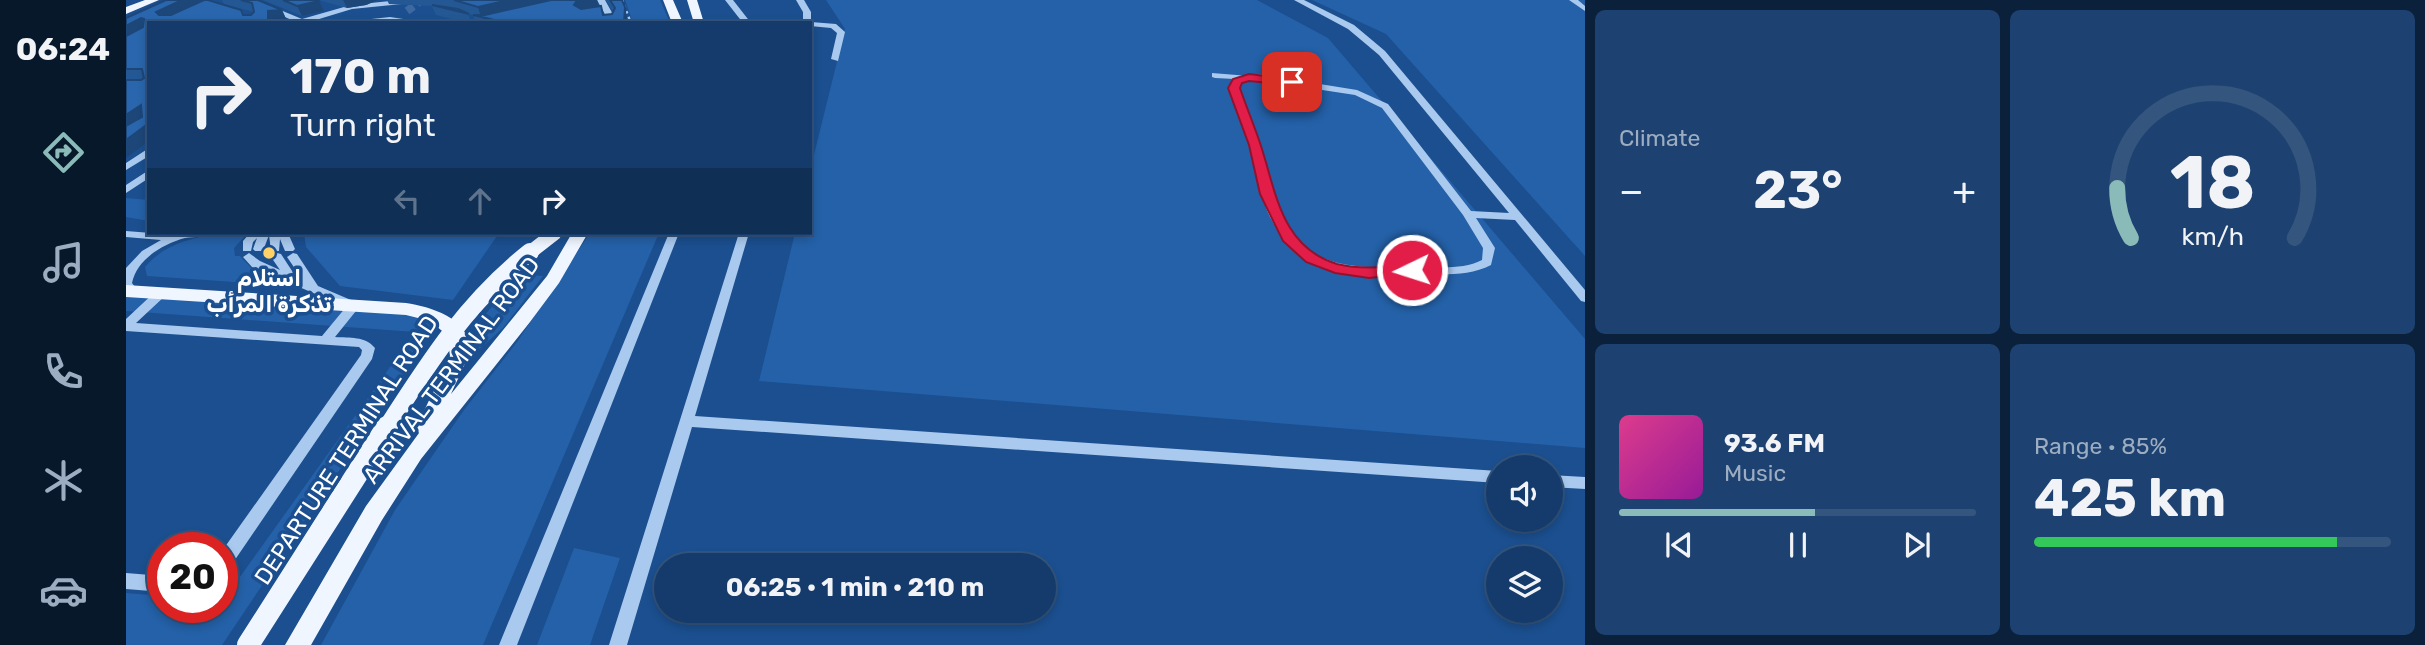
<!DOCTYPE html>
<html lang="en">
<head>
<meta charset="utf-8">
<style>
  :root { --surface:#143b6b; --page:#1d4271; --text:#f1f3f6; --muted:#9dadc1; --line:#33557e; --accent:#8bbbb9 }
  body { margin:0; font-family:Rubik,Vazirmatn,sans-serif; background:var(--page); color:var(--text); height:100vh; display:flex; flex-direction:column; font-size:26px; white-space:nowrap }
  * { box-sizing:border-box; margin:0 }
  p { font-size:23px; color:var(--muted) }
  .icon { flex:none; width:38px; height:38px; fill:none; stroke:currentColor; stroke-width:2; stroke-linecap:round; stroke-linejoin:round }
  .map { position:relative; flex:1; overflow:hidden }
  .side { display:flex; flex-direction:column; gap:10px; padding:10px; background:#0b203b; width:840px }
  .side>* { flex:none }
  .hud { position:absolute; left:21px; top:21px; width:665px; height:214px; border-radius:0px; box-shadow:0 4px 10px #0003,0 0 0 2px var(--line); background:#143b6b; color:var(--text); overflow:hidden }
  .tools { position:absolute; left:1360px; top:455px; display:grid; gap:14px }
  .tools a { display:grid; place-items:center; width:77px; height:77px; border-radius:50%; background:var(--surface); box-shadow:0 4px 10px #0003,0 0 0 2px var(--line); font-size:35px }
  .speed { position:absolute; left:21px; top:532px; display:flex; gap:14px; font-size:35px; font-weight:700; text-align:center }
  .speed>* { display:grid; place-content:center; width:91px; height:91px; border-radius:50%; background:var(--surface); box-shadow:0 4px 10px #0003,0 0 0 2px var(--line); line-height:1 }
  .speed .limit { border:10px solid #d22; background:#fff; color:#111 }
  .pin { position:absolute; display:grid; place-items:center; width:60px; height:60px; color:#fff; margin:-30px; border-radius:14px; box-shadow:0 4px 10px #0006 }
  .me { position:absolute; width:77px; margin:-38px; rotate:266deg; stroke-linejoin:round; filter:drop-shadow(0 0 5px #0008) }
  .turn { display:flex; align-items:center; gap:24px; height:147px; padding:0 28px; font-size:32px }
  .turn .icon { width:91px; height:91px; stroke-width:2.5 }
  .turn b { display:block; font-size:49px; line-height:60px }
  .lanes { display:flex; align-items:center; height:66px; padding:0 28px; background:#0003; justify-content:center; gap:35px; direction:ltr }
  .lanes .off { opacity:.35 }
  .big { font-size:52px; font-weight:700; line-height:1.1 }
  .side .tile { flex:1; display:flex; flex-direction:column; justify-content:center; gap:10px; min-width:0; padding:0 24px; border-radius:10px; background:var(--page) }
  .side .dial { align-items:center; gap:0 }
  .dial svg { height:182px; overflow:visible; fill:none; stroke:var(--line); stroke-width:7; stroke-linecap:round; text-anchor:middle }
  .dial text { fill:var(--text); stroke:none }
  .song { display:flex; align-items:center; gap:21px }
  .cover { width:84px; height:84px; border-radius:10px; background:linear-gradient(135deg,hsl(330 70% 55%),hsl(300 70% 35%)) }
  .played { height:7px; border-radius:4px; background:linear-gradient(90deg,var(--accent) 55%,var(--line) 55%) }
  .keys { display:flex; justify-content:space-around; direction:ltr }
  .heat { display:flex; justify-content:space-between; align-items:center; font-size:38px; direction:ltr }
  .charge { height:10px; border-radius:5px; background:linear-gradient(90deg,#34c759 85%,var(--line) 0) }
  .side .tiles { flex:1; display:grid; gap:10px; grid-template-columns:repeat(2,1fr) }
  .trip { position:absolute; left:528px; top:553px; width:402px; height:70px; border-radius:35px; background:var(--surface); box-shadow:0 4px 10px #0003,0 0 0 2px var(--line); font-weight:700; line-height:70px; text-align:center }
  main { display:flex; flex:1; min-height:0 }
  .tabs { display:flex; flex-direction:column; width:126px; justify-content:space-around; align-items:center; background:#08182b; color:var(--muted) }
  .tabs .icon { width:49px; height:49px }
  .tabs .active { color:var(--accent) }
  .tabs b { font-size:32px; color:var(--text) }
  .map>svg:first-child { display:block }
</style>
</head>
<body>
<main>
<nav class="tabs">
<b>06:24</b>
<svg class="icon active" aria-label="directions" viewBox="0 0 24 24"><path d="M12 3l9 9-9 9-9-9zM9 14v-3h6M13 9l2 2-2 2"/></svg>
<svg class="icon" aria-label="music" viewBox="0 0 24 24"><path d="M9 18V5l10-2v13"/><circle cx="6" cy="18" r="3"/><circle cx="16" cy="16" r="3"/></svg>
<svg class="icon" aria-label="phone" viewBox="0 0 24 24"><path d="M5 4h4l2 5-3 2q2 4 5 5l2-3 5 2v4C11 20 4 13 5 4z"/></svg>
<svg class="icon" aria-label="climate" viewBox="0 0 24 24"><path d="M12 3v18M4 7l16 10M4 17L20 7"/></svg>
<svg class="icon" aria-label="car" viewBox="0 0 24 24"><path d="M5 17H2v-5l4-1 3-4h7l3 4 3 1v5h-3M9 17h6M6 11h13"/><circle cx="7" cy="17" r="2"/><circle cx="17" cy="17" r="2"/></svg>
</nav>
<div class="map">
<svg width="1459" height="645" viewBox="0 0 1459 645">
  <rect width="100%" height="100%" fill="#1b4f8f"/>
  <path fill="#2461a8" d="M499,0H534L544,23H507Z
    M700,0H1131L1202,38L1459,339V448L633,381L669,233H684V171L719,29Z
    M1186,0H1459V256L1260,34Z
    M0,198L23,200V221L0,217Z
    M90,233H122L108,248L109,256H114L130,273L154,285L21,276L19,267C39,244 61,240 90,233Z
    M178,233H373L327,300L214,286L180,247Z
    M464,233H533L357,645H195L269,510L338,410L391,342Z
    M396,274L417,276L377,328L350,352L353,321Z
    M0,294L309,314L311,325L96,645H0V593L37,596V607H96V602L289,332L0,311Z
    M448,548L494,558L464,645H411Z"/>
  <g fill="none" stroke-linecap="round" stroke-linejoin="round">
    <path stroke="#3d69a0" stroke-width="8" stroke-dasharray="8 4.5" stroke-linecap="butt" d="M281,11L293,2"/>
    <path stroke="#a9c9ee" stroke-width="2.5" stroke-dasharray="2.5 3.5" stroke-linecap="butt" d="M496,0L505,23"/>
    <path fill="#a9c9ee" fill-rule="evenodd" d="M120,0H130L176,19L225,5L274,0L280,2L276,4L226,9L180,23H167L168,21Z
      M471,0H479L489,18L487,23H479L481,18Z
      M599,0H607L625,23H617Z
      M670,0H678L685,12V22L710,24L719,32L712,61L705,59L711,33L705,28L684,26V23H677V12Z
      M1168,0H1178L1228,25L1259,51L1459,290V302L1455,301L1389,220L1350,218L1369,248L1365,265C1338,279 1305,273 1275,274C1196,278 1152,262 1131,180C1129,172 1129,162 1127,154C1122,131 1112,110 1104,88L1109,79L1089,78L1086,77V73L1123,76L1131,74L1231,90L1262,104L1345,211L1383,213L1253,55L1222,29ZM1131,80L1229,95L1256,108L1337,215L1357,248L1356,260C1333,272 1301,265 1276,267C1202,270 1161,258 1141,179C1139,171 1139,162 1137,153C1131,131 1121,109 1112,88L1114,83Z
      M1443,0H1452L1459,6V11Z
      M264,17L304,23H223L227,21Z
      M23,148V156L0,170V163Z
      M23,170V178L0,193V185Z
      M0,231L38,234L86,233C79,239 69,236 59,238C37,244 11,259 6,283L12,291L6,295L0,292V268L16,251L35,240L0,237Z
      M124,233H162L169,249L167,251H159L154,239L153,251H145L143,235L137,251H129L127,249L131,238L127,242L125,251H117V241Z
      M543,233H553L391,645H373Z
      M613,233H623L569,416L1372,471V483L566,427L501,645H483Z
      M123,253L134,261L154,270L145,257L151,253L155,254L170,277L176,279L161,257L167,253L171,254L192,286L232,303L234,306L209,337C224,338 239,336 249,348L246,359L102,570L96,572V551L235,355L236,350L233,347L0,331V319L31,290L35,289L41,293L39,296L10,323L196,336L220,307L126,267L117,257Z
      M1424,475L1459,477V489L1424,487Z
      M0,573L37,576V592L0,589Z"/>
    <path fill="#f0f6ff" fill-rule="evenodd" d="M19,0H33L0,14V7Z
      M537,0H547L557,23H546Z
      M561,0H571L578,23H568Z
      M446,233H462L433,283L404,322L295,459L256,520L185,645H159L240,506L293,433L290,428L324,356L321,335L304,321L280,315L0,297V285L280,303C307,307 352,321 341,358C337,370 330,382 325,394L421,276Z"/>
    <path stroke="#f0f6ff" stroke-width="14" d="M402,254L429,233"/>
    <path stroke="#f0f6ff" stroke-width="18" d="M260,429C303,362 341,302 404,252"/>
    <path stroke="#f0f6ff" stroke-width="22" d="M122,645L261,427"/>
  </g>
  <path fill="#245895" d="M83,0L118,15H125L128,12L98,4L96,0H132L156,10L161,21L147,23H23V123L0,140V18Z
    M137,0H192L198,11L176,16Z
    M192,0H252L240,5L221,8Z
    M261,0H471L472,7L477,15L486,14L487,12L480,0H496L501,17V23H349L347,15L342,14L346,23H339L310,15L306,6L263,4Z"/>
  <path fill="#1d4779" d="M56,0H84L36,22L30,12Z
    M217,0H252L240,5L221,8Z
    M383,0H435L355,17L352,7Z
    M459,0H471L473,8L452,12L448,5L450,2Z
    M193,1L198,11L176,16L171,6Z
    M499,7L501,17V23H498Z
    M156,10L161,21L142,23V11Z
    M15,18L22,29L0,40V26Z
    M15,105L23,116L0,132V115Z
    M23,123V141L0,158V140Z"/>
  <path fill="#2a66ad" stroke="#1d4779" stroke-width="2" d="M40,0H56L30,12L33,15H45L78,0H82L115,10L117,15H125L128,12L126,3L115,0H132L156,10L142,11V23H23V123L0,140V126L16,117L15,105L0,115V80H15L18,78L16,69H0V36L17,27L18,19L15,18L0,26V18Z
    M157,0H192L193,1L171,6Z
    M328,0H383L352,7Z
    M425,0H459L450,2L448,5L455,9L475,6L477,15L486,14L489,8L484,0H496L499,7L498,23H381L347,15H359Z
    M306,5L332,9L343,14Z"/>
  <path fill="#e11d48" stroke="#92132f" stroke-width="2" d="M1123,74L1166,79L1172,82L1166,85L1123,81L1116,83L1114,88C1120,106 1128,125 1134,143C1150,190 1154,247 1211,264C1235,270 1261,267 1286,265L1291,266L1293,270L1291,273L1243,278L1209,273L1180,262L1157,241L1134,194L1123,145L1102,88L1107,79Z"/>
  <circle fill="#ffd166" stroke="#1b4f8f" stroke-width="2.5" cx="143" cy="253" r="7"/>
  <g text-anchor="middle" stroke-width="7" stroke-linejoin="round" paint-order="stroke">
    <g font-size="23" font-weight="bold" fill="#fff" stroke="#1b4f8f">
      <text x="143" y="286">استلام<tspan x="143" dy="26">تذكرة المرأب</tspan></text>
    </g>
    <g font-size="23" fill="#fff" stroke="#1b4f8f">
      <text transform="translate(325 370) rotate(-53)" y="8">ARRIVAL TERMINAL ROAD</text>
      <text transform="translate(220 450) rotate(-57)" y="8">DEPARTURE TERMINAL ROAD</text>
    </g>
  </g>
</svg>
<div class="tools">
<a><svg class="icon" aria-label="sound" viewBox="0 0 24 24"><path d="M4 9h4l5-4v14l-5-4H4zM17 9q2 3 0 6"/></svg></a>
<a><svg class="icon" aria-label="layers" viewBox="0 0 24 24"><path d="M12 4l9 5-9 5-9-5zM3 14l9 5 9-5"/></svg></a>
</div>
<div class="speed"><div class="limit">20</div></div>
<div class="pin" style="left:1166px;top:82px;background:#d93025"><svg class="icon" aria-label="arrive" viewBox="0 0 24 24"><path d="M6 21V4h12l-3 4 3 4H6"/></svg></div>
<svg class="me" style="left:1286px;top:270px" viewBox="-20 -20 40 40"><circle r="17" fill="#e11d48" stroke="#fff" stroke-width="3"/><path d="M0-11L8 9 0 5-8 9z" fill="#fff"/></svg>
<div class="trip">06:25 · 1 min · 210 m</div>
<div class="hud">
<div class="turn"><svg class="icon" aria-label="right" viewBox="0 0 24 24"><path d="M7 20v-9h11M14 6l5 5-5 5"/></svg><div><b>170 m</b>Turn right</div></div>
<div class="lanes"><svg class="icon off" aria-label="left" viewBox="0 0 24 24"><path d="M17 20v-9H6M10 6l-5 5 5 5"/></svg><svg class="icon off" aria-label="ahead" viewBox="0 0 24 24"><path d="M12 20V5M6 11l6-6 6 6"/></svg><svg class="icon" aria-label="right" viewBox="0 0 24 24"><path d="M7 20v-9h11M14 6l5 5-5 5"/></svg></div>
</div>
</div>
<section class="side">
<div class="tiles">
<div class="tile"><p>Climate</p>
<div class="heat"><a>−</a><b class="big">23°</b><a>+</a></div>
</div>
<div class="tile dial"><svg viewBox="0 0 100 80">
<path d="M14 69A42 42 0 1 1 86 69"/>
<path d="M14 69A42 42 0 0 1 8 47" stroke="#8bbbb9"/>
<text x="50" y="56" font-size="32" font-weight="700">18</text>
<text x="50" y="72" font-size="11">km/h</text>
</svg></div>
<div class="tile">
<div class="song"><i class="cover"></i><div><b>93.6 FM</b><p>Music</p></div></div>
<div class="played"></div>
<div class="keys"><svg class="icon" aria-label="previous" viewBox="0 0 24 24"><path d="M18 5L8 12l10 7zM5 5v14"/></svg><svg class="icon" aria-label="pause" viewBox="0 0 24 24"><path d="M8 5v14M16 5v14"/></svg><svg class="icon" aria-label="next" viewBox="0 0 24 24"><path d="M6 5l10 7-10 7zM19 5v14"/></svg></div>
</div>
<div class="tile"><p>Range · 85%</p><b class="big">425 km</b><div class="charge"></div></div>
</div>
</section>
</main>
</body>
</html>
